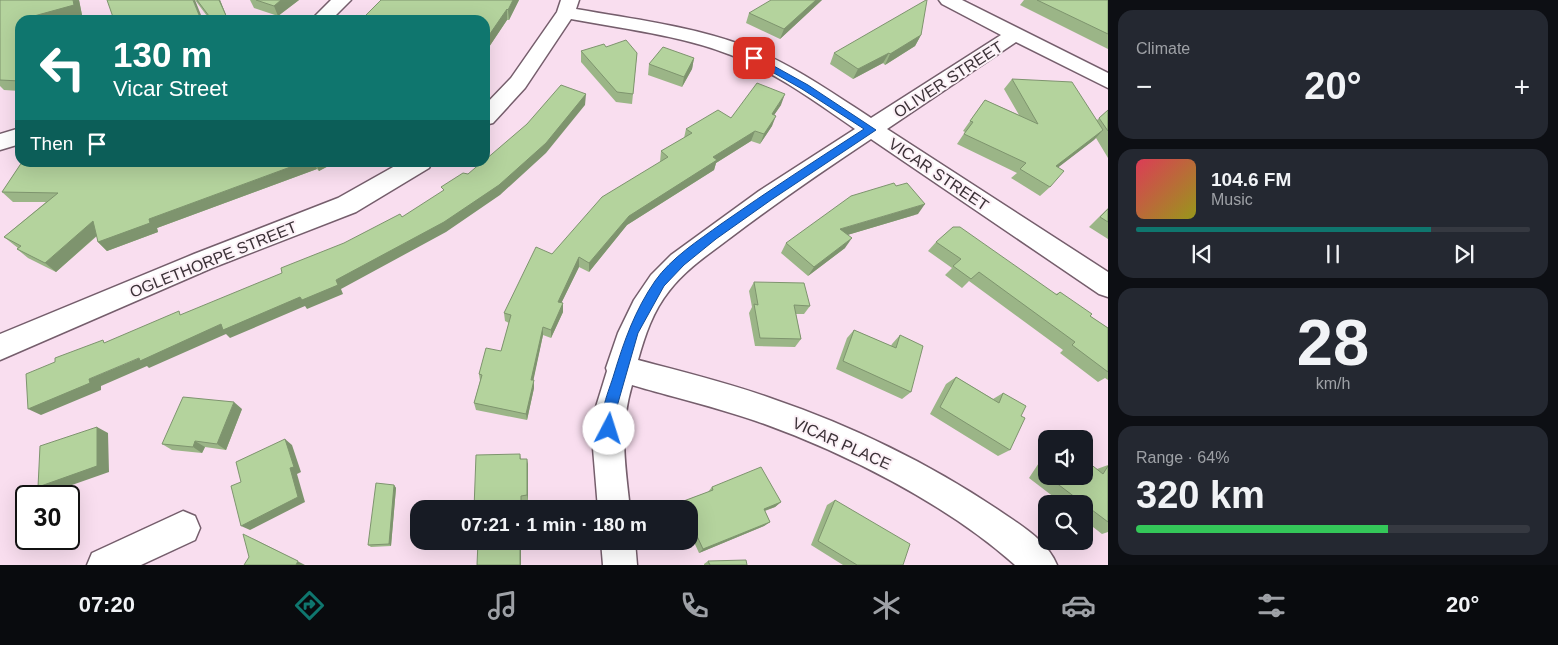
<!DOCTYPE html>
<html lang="en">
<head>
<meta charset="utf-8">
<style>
  :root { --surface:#171b24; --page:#242831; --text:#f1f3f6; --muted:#9ea1a6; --line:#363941; --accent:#0f766e }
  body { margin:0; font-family:Arial,sans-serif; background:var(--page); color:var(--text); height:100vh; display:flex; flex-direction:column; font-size:19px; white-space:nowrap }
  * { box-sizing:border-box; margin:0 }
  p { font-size:16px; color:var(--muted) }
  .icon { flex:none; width:28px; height:28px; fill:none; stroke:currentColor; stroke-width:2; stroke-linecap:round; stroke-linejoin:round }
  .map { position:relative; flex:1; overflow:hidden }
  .details { display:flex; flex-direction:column; gap:10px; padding:10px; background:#0d0f14; width:450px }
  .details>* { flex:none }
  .top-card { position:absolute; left:15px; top:15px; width:475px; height:152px; border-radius:15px; box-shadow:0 5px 20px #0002; background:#0f766e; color:#fff; overflow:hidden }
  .tools { position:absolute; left:1038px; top:430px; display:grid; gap:10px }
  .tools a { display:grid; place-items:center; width:55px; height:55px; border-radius:10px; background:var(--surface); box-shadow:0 5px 20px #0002; font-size:25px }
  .speed { position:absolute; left:15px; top:485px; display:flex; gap:10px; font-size:25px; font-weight:700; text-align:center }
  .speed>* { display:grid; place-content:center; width:65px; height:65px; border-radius:50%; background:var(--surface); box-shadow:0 5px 20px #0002; line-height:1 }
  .speed .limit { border:2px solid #111; border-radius:8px; background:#fff; color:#111 }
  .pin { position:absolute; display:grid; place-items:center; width:42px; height:42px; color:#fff; margin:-21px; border-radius:10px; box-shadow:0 2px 8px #0006 }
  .me { position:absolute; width:55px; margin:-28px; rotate:5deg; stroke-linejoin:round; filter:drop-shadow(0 0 4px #0008) }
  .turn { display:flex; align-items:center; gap:18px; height:105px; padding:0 15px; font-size:22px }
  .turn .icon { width:65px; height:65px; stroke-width:2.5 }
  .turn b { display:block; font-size:35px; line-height:42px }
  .then { display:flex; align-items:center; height:48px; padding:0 15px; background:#0003; gap:10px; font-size:19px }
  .big { font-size:38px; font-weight:600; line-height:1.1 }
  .details .tile { flex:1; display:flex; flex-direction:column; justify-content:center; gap:8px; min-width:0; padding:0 18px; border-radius:15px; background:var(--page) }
  .details .dial { align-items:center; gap:0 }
  .dial b { font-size:65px; line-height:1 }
  .song { display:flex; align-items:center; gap:15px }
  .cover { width:60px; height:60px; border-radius:8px; background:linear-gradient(135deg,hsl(350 70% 55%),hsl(60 70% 35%)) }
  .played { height:5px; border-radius:2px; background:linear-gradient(90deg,var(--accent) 75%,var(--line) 75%) }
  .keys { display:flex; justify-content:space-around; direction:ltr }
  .heat { display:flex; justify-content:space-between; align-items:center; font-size:28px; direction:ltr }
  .charge { height:8px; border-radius:4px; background:linear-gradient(90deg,#34c759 64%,var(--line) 0) }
  .trip { position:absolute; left:410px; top:500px; width:288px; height:50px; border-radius:15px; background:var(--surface); box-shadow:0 5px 20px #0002; font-weight:600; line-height:50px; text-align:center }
  .menu { display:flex; height:80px; justify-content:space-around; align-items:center; background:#090b0e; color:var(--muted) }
  .menu .icon { width:35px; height:35px }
  .menu .on { color:var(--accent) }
  .menu b { font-size:22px; color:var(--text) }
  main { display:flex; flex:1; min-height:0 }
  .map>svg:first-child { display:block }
</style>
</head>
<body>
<main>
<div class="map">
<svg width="1108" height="565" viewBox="0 0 1108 565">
  <rect width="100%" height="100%" fill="#f9deef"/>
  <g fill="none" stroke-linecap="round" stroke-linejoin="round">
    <defs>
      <path id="minor" d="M331,0H351L331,20H311Z
        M561,0H579L576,9C633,19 691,26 745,46C790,63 831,92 871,118L1001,35L942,4L939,0H962L1108,73V88L1016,42L887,129L1108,272V297L1099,294L871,139C823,171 776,203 730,238C709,254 686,269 669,291C653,311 645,335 638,360C684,372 729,383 773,399C852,426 928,463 997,509C1019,524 1047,540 1057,565H1015C947,504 842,451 756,421C715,407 673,397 632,385C619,430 625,463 630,509H598L593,448L595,410L607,371L606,368L618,333L634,300L651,275L671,255L759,191L855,129C816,102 775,72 731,55C679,35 624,29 571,19L525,88L493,123L485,125V105L511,78L557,12Z
        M20,128V144L0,150V134Z
        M402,162H432L429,168L356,212L212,268L0,360V334L194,254L338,198Z
        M183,511L195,516L200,528L195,540L141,565H87L92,553Z
        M601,541H635L637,565H603Z"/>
    </defs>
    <use href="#minor" stroke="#755e6c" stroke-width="3"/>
    <use href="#minor" fill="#fff" fill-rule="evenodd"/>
  </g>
  <path fill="#9bb587" d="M0,0H79L82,15L65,20H20V91L4,90L0,86Z
    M195,0H220L228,20H210Z
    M250,0H299L278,16L254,8Z
    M381,0H519L509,20H507L485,53V20Z
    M822,0L780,39L746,23L749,13Z
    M1024,0H1108V49L1020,5Z
    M921,35L915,46L885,65L883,63L853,79L830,64L834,53Z
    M606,47L637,53L632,104L616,102L581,62V51Z
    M694,58L692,69L682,87L648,75L649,64Z
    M1012,79L1097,120L1108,110V158L1096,138L1058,167L1050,187L1040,196L1011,178L1017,173L957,144L965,132L963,131L985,100L1019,115L1004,89Z
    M781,105L774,115L772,126L760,144L751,141L716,163L714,170L627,225L589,272L579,267L561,303L563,312L551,338L543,335L533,380L534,388L527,420L476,410L474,403L480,381L479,374L501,351L509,323L505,321L504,313L552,254L660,162L661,151L684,138L686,129L731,118Z
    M22,162H336L319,171L317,169L157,228L158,232L107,251L98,242L97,236L56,272L28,258L17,249L18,248L4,237L46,202H13L2,192Z
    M1108,208V239L1089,227Z
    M918,214L847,235L845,248L808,276L781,253L786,243Z
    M936,242L1056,294L1060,292L1090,316L1108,328V380L1105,378L1098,382L1060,353L1063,350L969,281L962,288L945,275L952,268L928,251Z
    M754,282L810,306L804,314H796L801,339L795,347L755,346L749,313L752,307L749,291Z
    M854,330L891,346L892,344L900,335L911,392L902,399L836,369L847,338Z
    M956,377L993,399L1003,393L1021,416L1010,450L998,456L930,414L946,384Z
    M242,409L226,450L205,447L202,453L172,450L162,444Z
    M1046,452V476L1097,469L1108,465V532L1102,534L1084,520V504H1063L1029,478Z
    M520,454L521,459L528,464V500L474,509Z
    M394,485L396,488L391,546L371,547L368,545Z
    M712,487L781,502L775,507L765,511L770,522L764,526L699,553L689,531V509H678V507L681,502L708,492Z
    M835,500L903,565H843L811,545L827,505Z
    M708,561L747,565H704V564Z"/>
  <path fill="#7e946e" d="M73,0H79L82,15L65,20H35L34,16Z
    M193,0H195L203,20H201Z
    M219,0H220L228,20Z
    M281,0H299L278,16L274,6Z
    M513,0H519L509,20L508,10Z
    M816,0H822L780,39L784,29Z
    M507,9V20L485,53V41Z
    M921,35L915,46L885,65L890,54Z
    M889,53L883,63L853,79L858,69Z
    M694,58L692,69L682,87L684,77Z
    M586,94L585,105L546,153L500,195L446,232L341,289L343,294L307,309L305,306L230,338L226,334L149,368L147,366L101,386V390L41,415L28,409L89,379L221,324L336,280Z
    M785,94L781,105L768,124L772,114Z
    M776,116L772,126L760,144L764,134Z
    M1103,130L1094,140L1047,176L1056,166Z
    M755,131L751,141L716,163L714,170L627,225L589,272V263L629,216L713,157Z
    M304,162H314L317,169L157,228L158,232L107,251L98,242L149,219Z
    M315,162H336L319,171Z
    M925,204L918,214L834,239L840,229Z
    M93,221L103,230L56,272L45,263Z
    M852,238L845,248L808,276L814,267Z
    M579,257V267L558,310V302Z
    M563,303V312L551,338V330Z
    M543,327V335L532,387L531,380Z
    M534,380V388L527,420L526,414Z
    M234,402L242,409L226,450L217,444Z
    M97,427L108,433L109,472L52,492L38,487Z
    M285,439L292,445L301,472L297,474L305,502L250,530L241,526L290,468Z
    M195,441L205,447L202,453L193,447Z
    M527,459L528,464V500L527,495Z
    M394,485L396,488L391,546L389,544Z
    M781,502L775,507L758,513L764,509Z
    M770,522L764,526L699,553L703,549Z
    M252,538L305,565H296Z
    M520,541H521V565H520Z"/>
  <path fill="#b4d39d" stroke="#7e946e" d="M0,0H73L74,5L34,16L35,20H20V81L0,80Z
    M107,0H193L201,20H114Z
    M197,0H219L228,20H212Z
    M256,0H281L274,6Z
    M381,0H513L508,10L507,9L485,41V20H361Z
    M771,0H816L784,29L749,13Z
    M926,0H927L921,35L890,54L889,53L858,69L834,53Z
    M1037,0H1108V34Z
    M626,40L637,53L633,94L617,92L581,51L604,44L606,47Z
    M663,47L694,58L684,77L649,64Z
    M1012,79L1072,82L1103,130L1056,166L1064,171L1050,187L1020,169L1026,163L964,134L973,122L970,121L985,100L1038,124Z
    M757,83L785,94L772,114L776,116L764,134L755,131L713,157L717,160L629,216L589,263L579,257L558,302L563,303L551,330L543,327L531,380H534L526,414L474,403L482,375L479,374L486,348L501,351L511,315L504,313L536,247L552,254L602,197L668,157L661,151L692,133L686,129L718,110L731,118Z
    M561,85L586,94L546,143L499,185L444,222L336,280L338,285L302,300L300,297L223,330L221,324L140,361L139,358L89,379L90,383L28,409L26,374L55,362V358L103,340L104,343L179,311L180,315L282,273L281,268L344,243L400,214L402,217L444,190L441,187L463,173L468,174L482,162H485V160L527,124Z
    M1108,110V131L1099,118Z
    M22,162H304L149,219L150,223L98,242L93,221L45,263L17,249L21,246L4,237L58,193L2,192Z
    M894,183L896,186L907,183L925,204L840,229L852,238L814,267L786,243L851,196Z
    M1108,209V222L1100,217Z
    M953,227H960L1057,295L1060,292L1092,314L1090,316L1108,328V372L1072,345L1075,342L979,272L971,279L953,266L961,259L936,242Z
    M754,282L804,283L810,306L794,305L801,339L760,338L754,304L758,305Z
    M854,330L896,348L900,335L923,346L911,392L843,361Z
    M956,377L999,403L1003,393L1026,406L1021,416L1025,418L1010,450L940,407Z
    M183,397L234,402L217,444L195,441L193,447L162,444Z
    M97,427V466L38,487L40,446Z
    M285,439L294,467L290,468L298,497L241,526L231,486L241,482L236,462Z
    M520,454V459H527V495L521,496V509H474L476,455Z
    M1084,459L1103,474L1108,466V522L1047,476H1084Z
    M1046,466V476L1042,472Z
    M761,467L781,502L764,509L770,522L703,549L689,519V509H684L681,502L713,490L712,487Z
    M376,483L394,485L389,544L368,545Z
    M835,500L910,544L903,565H857L818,541Z
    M243,534L298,561L296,565H244L249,557Z
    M478,541H520V565H477Z
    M746,560L747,565H710L708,561Z"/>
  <path fill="#1a73e8" stroke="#114b97" d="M754,55L808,85L876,130L771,200L716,239L684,265L664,286L638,333L616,410L613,433L609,435L604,433C597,416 609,391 614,374C624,341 635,310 655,281C671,258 699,240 721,224C768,191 816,160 864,129L802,89L751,60V56Z"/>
  <g text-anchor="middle" stroke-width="4" stroke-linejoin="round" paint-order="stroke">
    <g font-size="16" fill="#3b3137" stroke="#fcf1f7">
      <text transform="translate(948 79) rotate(-33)" y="6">OLIVER STREET</text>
      <text transform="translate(939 174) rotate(34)" y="6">VICAR STREET</text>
      <text transform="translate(213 259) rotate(-22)" y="6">OGLETHORPE STREET</text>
      <text transform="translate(842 443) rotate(24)" y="6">VICAR PLACE</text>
    </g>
  </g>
</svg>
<div class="tools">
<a><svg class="icon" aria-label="sound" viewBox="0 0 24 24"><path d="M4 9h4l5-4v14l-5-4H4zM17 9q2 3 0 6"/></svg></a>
<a><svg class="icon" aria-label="search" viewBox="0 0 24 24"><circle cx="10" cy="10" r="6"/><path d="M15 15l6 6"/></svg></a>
</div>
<div class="speed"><div class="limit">30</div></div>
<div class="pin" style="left:754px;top:58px;background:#d93025"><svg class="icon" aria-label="arrive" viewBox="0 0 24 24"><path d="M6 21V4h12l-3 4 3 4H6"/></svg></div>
<svg class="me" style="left:609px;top:429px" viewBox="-20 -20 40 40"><circle r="19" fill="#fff"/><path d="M0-13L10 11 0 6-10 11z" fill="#1a73e8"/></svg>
<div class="trip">07:21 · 1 min · 180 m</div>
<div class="top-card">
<div class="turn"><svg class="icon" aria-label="left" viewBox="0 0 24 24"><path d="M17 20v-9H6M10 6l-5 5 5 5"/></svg><div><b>130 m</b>Vicar Street</div></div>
<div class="then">Then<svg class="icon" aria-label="arrive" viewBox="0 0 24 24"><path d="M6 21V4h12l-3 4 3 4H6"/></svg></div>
</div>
</div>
<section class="details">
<div class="tile"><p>Climate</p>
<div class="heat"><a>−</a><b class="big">20°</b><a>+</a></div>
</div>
<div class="tile">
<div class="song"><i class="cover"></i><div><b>104.6 FM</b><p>Music</p></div></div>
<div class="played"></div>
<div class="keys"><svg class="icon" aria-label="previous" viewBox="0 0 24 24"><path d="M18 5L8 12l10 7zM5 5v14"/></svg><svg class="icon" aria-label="pause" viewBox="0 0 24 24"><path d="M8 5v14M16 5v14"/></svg><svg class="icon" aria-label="next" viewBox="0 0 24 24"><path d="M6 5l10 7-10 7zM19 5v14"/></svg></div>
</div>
<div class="tile dial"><b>28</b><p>km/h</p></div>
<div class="tile"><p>Range · 64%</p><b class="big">320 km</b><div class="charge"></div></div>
</section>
</main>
<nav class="menu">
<b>07:20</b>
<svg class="icon on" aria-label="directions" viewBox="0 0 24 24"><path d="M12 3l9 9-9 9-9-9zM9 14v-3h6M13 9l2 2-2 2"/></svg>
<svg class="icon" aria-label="music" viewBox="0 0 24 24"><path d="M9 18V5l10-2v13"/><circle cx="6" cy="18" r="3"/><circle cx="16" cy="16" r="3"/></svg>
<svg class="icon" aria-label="phone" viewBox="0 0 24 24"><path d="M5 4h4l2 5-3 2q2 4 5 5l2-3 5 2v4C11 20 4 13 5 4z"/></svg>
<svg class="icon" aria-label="climate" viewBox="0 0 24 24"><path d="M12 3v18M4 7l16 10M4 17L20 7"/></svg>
<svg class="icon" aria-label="car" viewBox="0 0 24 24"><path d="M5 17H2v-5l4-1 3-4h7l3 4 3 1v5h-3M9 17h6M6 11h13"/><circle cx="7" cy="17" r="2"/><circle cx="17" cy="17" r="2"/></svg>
<svg class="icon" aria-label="filters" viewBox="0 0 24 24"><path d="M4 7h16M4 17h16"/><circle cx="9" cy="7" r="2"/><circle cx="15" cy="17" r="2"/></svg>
<b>20°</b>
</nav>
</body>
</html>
